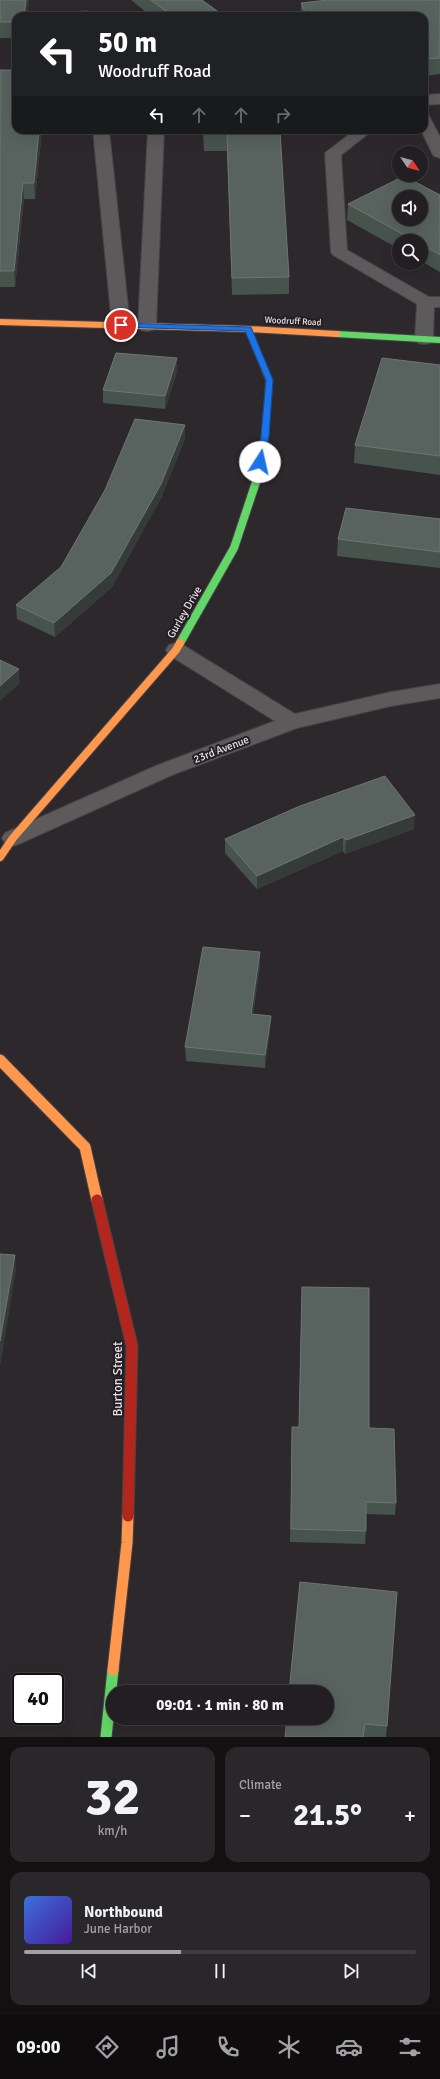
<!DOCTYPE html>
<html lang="en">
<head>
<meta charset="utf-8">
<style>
  :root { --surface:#221e21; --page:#2a272a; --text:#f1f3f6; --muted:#a2a2a5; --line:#3f3c3f; --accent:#a5a0a4 }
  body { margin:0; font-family:Signika,sans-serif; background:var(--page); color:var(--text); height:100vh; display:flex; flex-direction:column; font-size:15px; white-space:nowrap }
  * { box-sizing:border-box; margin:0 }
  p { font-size:13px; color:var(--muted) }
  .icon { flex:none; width:22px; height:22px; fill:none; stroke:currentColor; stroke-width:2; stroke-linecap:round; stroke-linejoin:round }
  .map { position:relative; height:1737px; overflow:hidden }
  .details { display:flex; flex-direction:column; gap:10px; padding:10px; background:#131012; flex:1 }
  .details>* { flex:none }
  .top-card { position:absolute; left:12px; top:12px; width:416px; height:122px; border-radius:12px; box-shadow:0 4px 16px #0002,0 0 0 1px var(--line); background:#202124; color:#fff; overflow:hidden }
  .needle { width:26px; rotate:125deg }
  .fabs { position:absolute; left:392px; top:146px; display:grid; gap:8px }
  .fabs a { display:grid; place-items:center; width:36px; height:36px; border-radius:50%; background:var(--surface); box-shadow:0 4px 16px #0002,0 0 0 1px var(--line); font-size:20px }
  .speed { position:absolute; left:12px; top:1673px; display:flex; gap:8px; font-size:20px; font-weight:700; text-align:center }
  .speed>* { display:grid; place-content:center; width:52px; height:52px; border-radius:50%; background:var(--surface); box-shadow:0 4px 16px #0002,0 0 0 1px var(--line); line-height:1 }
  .speed .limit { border:2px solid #111; border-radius:6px; background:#fff; color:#111 }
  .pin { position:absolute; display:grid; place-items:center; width:34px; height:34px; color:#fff; margin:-17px; border:2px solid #fff; border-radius:50%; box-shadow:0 1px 4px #0007 }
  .me { position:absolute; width:44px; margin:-22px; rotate:10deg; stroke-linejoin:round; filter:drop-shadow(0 0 3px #0008) }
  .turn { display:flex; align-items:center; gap:14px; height:84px; padding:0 20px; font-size:18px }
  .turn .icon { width:52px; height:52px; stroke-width:2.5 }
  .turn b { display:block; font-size:28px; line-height:34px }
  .lanes { display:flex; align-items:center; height:38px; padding:0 20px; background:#0003; justify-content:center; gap:20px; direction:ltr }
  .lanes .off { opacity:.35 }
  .big { font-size:30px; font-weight:700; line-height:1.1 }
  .details .card { flex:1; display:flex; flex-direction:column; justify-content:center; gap:6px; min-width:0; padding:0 14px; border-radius:12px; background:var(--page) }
  .details .dial { align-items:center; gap:0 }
  .dial b { font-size:52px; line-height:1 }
  .song { display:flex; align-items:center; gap:12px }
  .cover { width:48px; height:48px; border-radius:6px; background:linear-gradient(135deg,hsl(220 70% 55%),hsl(260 70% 35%)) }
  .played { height:4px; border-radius:2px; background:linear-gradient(90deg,var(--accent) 40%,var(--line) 40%) }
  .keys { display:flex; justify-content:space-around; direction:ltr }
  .heat { display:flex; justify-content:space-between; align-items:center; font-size:22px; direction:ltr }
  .details .tiles { flex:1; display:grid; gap:10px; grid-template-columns:1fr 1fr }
  .card:last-child { grid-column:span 2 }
  .trip { position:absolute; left:106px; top:1685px; width:228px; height:40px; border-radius:20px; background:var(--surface); box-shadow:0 4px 16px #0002,0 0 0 1px var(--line); font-weight:700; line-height:40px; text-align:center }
  .tabs { display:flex; height:64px; justify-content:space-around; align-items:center; background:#0e0c0d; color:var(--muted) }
  .tabs .icon { width:28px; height:28px }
  .tabs .selected { color:var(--accent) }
  .tabs b { font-size:18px; color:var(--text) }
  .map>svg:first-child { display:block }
</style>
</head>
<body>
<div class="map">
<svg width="440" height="1737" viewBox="0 0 440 1737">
  <rect width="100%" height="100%" fill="#2d282c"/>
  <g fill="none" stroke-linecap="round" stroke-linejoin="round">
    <defs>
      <path id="lane" d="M85,11L90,12L92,16H78L80,12Z
        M440,94V104L424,105V95Z
        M424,114L429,116L440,137V158L434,156L432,153L421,130H424Z
        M93,130H109L130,325L127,329L121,330L115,329L112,325Z
        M148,130H164L156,326L153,330L147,331L141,330L138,326Z
        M355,130H373L341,155L347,250L429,297H440V307H434L433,339L430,343L424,344L418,343L415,339L417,304L333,255L331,252L325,153Z"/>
      <path id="street" d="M176,643L183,645L295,714L391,692L440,684V698L391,706L297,728L172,775L21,843L13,846L5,843L2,838L5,833L158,765L275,721L169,655L166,650L169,645Z"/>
      <path id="fast-far2" d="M337,334L440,340
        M264,444L268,396"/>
      <path id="fast-far1" d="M180,643L234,548L258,476L264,443"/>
      <path id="fast" d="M106,1737L113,1670"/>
      <path id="slow-far2" d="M0,322L248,329L337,334
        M248,329L269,380L268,396"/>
      <path id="slow-far1" d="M0,857L13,838L176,650L180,643"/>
      <path id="slow" d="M0,1060L85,1147L97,1200
        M113,1670L127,1543L128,1516"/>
      <path id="jam" d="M97,1200L132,1346L128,1516"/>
    </defs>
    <use href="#lane" stroke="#474347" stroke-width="2"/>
    <use href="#street" stroke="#474347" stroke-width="2"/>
    <use href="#fast-far2" stroke="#474347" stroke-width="8"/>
    <use href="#fast-far1" stroke="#474347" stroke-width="10"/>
    <use href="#fast" stroke="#474347" stroke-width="13"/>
    <use href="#slow-far2" stroke="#474347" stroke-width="8"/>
    <use href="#slow-far1" stroke="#474347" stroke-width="10"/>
    <use href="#slow" stroke="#474347" stroke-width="13"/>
    <use href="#jam" stroke="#474347" stroke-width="13"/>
    <use href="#lane" fill="#5d5a5c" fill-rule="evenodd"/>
    <use href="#street" fill="#5d5a5c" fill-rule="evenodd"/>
    <use href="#fast-far2" stroke="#63d668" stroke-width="6"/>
    <use href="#fast-far1" stroke="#63d668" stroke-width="8"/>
    <use href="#fast" stroke="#63d668" stroke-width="11"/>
    <use href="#slow-far2" stroke="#ff974d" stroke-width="6"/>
    <use href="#slow-far1" stroke="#ff974d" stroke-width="8"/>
    <use href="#slow" stroke="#ff974d" stroke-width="11"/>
    <use href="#jam" stroke="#b3261e" stroke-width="11"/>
  </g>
  <path fill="#47534d" d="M0,0H29L27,16H16V38H0Z
    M131,0H202L224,16H151Z
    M325,0H440V74L424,76V16H301V3L325,1Z
    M0,70L42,130L35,199H24L15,287H0Z
    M203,130H254L289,277V294L232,295L227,151H204Z
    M440,195V272L421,261V241H399V249L347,220L348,204Z
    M177,358V372L165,409L103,403V390Z
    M440,365V475L354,463L355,445Z
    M185,425V439L161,498L112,587L55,637L17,619L16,605L61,567Z
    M440,519V568L337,556L338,539Z
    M414,829L345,854L343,851L257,889L225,853V839Z
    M260,952V966L253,1014L271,1016L270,1030L265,1068L186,1061L185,1047Z
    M302,1287L369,1428L396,1503L395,1515L366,1514V1531L365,1544L290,1542L292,1427H299Z
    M327,1718L387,1726L386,1737H285Z"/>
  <path fill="#353b39" d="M26,0H29L27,16H24Z
    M39,130H42L35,199L34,183Z
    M23,183L24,199L15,287L14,271Z
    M177,358V372L165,409V396Z
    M185,425V439L161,498L112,587L55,637L54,623Z
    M19,669L20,683L0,701V686Z
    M415,815L414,829L345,854L346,840Z
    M343,837V851L257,889V876Z
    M260,952V966L251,1028V1014Z
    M271,1016L270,1030L265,1068V1055Z
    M15,1255L16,1271L0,1367V1341Z"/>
  <path fill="#58625e" stroke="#6e7673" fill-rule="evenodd" d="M0,0H26L24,16H16V22H0Z
    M151,0H202L224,16H172Z
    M328,0H440V58L424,59V16H307L301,3Z
    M0,70H16V130H39L34,183H23L14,271H0Z
    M204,130H254V131H280L289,277L232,278L227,134H204Z
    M404,176L440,195V255L421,244V241H415L348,204ZM399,197H421V219H399Z
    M116,353L177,358L165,396L103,390Z
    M382,358L440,365V456L355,445Z
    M135,419L185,425L161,484L111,573L54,623L16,605L61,567L105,490Z
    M346,508L440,519V552L338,539Z
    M0,660L19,669L0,686Z
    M385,776L415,815L346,840L343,837L257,876L225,839L300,806Z
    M203,947L260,952L251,1014L271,1016L265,1055L185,1047Z
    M0,1254L15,1255L0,1341Z
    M302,1287L369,1288V1428L394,1429L396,1503L366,1502V1531L291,1529L292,1427H299Z
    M300,1582L397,1592L387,1726L365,1724L363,1737H285L287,1718H327V1692H289Z"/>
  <path fill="#1a73e8" stroke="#114b97" d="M121,323L251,327L273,380L269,436L263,464L257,462L261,436L266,380L245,331L119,327V324Z"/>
  <g text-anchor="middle" stroke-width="4" stroke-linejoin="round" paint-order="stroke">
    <g font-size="9" fill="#e6e1e5" stroke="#241d23">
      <text transform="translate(293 321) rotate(3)" y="3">Woodruff Road</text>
    </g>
    <g font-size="11" fill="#e6e1e5" stroke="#241d23">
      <text transform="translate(184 612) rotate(-60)" y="4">Gurley Drive</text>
      <text transform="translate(221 749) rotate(-21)" y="4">23rd Avenue</text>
    </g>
    <g font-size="13" fill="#e6e1e5" stroke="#241d23">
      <text transform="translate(117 1379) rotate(-90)" y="5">Burton Street</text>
    </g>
  </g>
</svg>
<div class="fabs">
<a><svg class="needle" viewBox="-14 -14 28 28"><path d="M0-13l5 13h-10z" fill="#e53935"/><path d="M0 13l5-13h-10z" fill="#a2a2a5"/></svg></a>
<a><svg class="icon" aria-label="sound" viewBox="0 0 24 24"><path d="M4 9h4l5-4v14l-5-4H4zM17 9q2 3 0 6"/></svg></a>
<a><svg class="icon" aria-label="search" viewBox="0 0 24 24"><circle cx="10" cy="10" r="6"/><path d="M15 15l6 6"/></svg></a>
</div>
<div class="speed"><div class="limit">40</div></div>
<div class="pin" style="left:121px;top:325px;background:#d93025"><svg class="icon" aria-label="arrive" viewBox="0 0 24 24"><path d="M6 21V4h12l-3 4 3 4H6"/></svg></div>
<svg class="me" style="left:260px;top:462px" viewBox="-20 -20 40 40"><circle r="19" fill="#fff"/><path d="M0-13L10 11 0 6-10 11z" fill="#1a73e8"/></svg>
<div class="trip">09:01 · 1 min · 80 m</div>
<div class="top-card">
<div class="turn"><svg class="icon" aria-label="left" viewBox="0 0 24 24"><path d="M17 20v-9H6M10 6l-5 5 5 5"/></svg><div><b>50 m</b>Woodruff Road</div></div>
<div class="lanes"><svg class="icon" aria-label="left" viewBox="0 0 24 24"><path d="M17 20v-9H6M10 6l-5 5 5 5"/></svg><svg class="icon off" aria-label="ahead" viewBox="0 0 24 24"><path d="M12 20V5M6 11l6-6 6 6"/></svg><svg class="icon off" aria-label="ahead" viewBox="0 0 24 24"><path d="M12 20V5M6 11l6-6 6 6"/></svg><svg class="icon off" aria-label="right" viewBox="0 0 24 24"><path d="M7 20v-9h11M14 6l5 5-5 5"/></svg></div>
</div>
</div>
<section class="details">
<div class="tiles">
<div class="card dial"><b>32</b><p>km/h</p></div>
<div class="card"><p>Climate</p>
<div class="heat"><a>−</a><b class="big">21.5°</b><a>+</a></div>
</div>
<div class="card">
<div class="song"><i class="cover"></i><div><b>Northbound</b><p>June Harbor</p></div></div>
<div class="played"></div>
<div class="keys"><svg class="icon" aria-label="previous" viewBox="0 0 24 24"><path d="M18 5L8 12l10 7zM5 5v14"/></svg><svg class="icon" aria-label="pause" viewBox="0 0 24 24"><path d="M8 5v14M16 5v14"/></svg><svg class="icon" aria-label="next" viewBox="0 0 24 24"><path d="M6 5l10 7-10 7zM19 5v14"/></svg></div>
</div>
</div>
</section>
<nav class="tabs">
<b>09:00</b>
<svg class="icon selected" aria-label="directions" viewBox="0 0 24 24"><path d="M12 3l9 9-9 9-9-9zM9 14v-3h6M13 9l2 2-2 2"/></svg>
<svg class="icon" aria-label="music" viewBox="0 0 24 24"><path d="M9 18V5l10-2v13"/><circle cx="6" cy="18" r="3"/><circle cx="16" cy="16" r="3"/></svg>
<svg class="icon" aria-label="phone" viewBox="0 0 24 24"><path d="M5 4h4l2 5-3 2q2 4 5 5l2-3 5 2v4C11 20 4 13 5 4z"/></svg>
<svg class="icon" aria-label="climate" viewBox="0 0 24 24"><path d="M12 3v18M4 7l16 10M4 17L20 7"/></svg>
<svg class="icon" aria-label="car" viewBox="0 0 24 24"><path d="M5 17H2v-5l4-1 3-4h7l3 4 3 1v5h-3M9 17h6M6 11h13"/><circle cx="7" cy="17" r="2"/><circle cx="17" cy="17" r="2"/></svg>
<svg class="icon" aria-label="filters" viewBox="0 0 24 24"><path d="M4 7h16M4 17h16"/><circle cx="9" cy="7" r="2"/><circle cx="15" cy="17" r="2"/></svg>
</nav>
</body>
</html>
